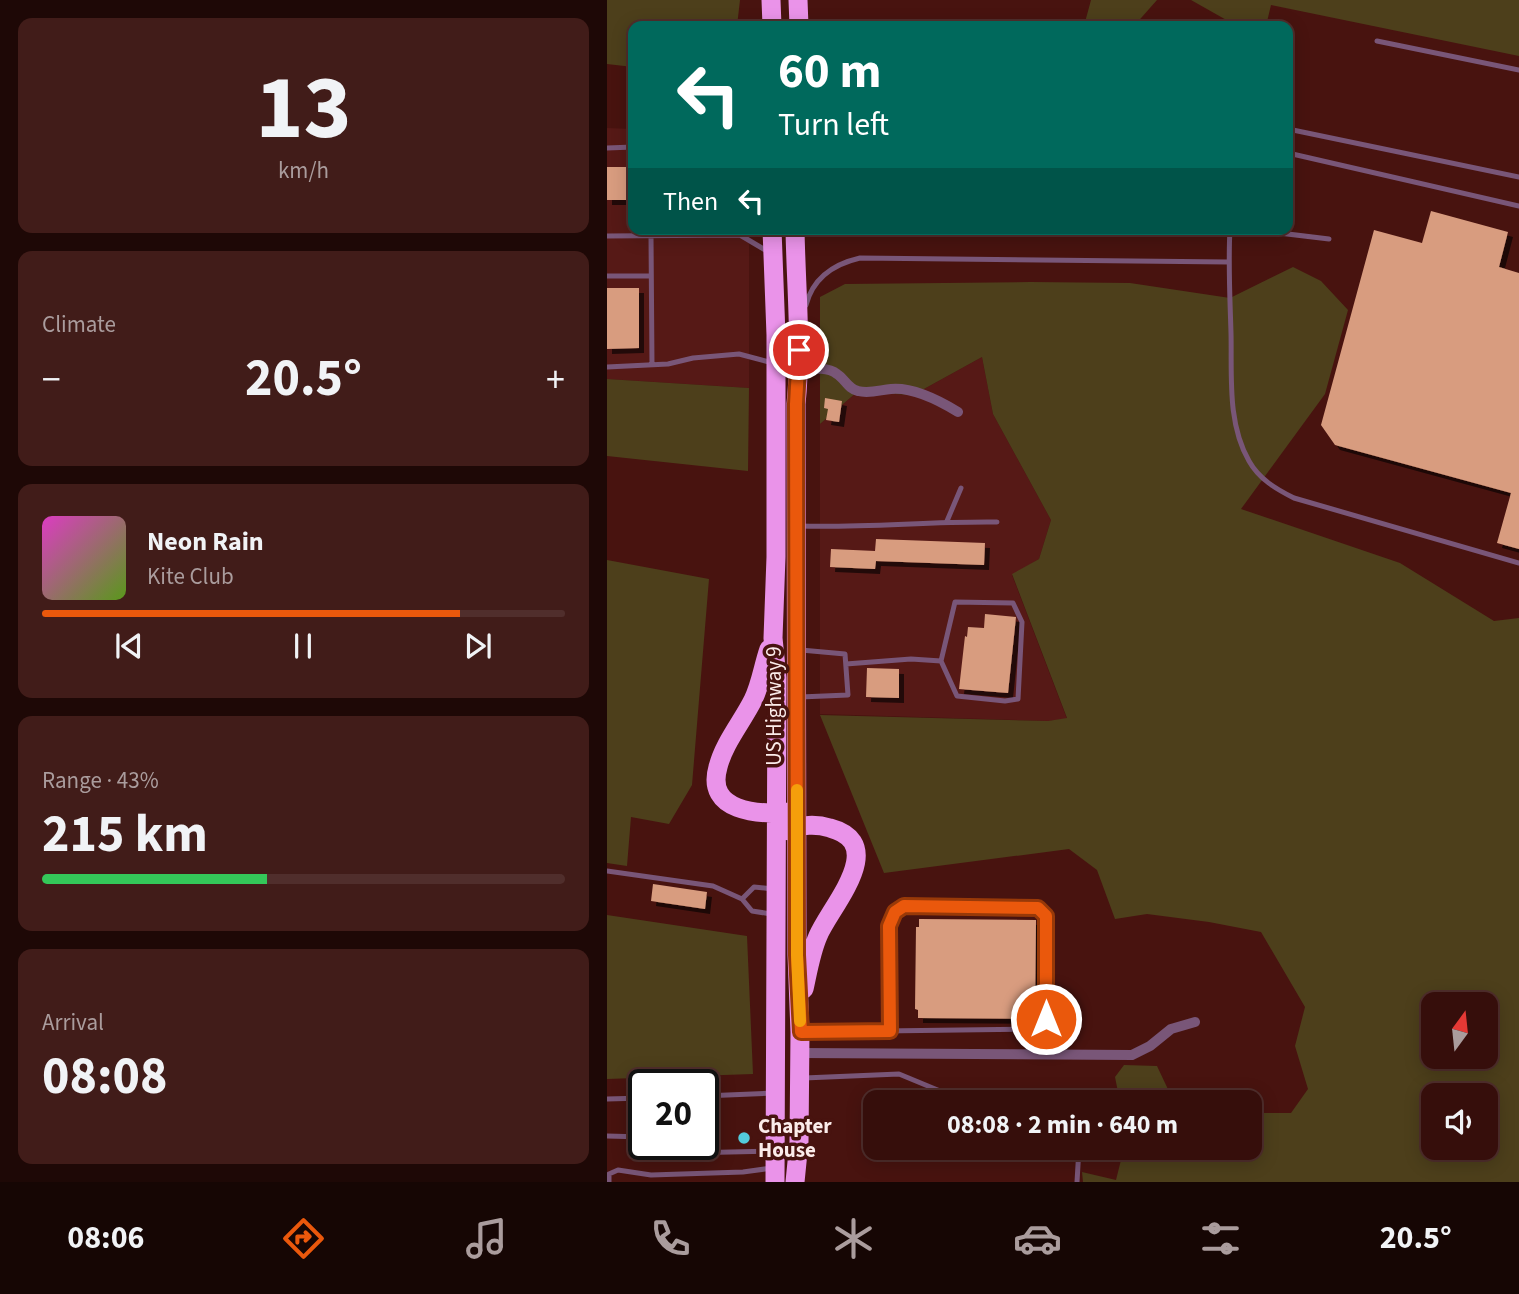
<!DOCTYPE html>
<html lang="en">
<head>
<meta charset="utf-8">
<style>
  :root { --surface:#360e0b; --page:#411c19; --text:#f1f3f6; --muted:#aa9c9d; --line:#502e2c; --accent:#ea580c }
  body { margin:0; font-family:"Source Sans 3",sans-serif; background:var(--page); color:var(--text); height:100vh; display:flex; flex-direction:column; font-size:26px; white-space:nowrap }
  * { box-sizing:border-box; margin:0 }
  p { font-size:23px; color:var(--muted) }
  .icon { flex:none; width:38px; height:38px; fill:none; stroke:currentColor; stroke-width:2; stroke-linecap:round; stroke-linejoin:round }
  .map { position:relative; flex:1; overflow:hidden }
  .side { display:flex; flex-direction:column; gap:18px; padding:18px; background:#1e0806; width:607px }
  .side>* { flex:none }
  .banner { position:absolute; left:21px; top:21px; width:665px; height:214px; border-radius:14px; box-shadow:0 4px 18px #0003,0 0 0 2px var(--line); background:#00695c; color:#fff; overflow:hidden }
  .needle { width:46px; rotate:15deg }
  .buttons { position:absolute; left:814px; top:992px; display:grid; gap:14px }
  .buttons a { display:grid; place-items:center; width:77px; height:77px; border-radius:14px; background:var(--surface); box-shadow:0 4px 18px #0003,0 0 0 2px var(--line); font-size:35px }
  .speed { position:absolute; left:21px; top:1069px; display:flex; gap:14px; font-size:35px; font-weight:700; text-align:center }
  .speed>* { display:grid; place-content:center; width:91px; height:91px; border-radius:50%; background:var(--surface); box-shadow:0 4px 18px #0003,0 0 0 2px var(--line); line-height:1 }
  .speed .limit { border:4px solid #111; border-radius:10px; background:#fff; color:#111 }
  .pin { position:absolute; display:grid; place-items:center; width:60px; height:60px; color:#fff; margin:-30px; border:4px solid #fff; border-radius:50%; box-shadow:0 2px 7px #0007 }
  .me { position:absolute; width:77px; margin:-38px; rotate:0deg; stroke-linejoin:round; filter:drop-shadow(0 0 5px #0008) }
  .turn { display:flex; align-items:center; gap:24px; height:147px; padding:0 35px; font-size:32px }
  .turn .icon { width:91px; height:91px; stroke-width:2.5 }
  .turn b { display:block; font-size:49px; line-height:60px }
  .then { display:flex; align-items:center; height:66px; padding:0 35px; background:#0003; gap:14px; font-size:26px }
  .big { font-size:52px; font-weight:700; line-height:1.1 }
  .side .card { flex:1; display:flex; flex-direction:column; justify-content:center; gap:10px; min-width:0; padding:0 24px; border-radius:14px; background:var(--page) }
  .side .dial { align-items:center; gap:0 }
  .dial b { font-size:91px; line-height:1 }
  .song { display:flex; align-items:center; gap:21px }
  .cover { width:84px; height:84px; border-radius:10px; background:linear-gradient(135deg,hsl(310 70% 55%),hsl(90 70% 35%)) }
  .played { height:7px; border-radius:4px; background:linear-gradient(90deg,var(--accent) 80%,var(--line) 80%) }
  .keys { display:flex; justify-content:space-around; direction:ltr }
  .heat { display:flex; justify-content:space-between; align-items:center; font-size:38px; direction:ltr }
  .charge { height:10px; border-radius:5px; background:linear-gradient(90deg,#34c759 43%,var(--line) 0) }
  .trip { position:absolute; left:256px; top:1090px; width:399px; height:70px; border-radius:14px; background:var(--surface); box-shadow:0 4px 18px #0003,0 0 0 2px var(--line); font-weight:700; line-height:70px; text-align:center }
  .tabs { display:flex; height:112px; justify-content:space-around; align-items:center; background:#160604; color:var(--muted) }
  .tabs .icon { width:49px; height:49px }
  .tabs .selected { color:var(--accent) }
  .tabs b { font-size:32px; color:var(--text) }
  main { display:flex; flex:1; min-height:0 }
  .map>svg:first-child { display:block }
</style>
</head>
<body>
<main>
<section class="side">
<div class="card dial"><b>13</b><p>km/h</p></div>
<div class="card"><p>Climate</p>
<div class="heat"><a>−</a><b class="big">20.5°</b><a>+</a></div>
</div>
<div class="card">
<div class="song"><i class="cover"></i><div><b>Neon Rain</b><p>Kite Club</p></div></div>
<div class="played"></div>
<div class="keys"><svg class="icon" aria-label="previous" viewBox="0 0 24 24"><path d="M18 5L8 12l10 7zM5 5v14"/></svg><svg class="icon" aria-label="pause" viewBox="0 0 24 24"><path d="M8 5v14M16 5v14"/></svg><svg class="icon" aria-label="next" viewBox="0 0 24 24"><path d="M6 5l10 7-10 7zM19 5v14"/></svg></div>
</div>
<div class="card"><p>Range · 43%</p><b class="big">215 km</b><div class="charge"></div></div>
<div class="card"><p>Arrival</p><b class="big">08:08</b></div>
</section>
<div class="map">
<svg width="912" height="1182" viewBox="0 0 912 1182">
  <defs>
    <filter id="shadow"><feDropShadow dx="5" dy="5" stdDeviation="0" flood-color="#0009"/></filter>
  </defs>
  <rect width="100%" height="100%" fill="#48130f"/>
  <path fill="#561916" d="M0,128L26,129V229H142V388L0,379Z
    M375,357L386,414L444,520L432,559L405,575L460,719L441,721L213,714V424L250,392L306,395Z"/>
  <path fill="#4d3f1b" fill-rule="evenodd" d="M0,0H133L130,26H26V67L0,64Z
    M484,0H550L527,26H477Z
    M584,0H912V56L664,5L659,26H630Z
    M686,267L714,281L741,310L718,394L634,509L793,563L887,621L912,618V1182H476L475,1172L509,1180L517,1148H642V1113H684L701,1089L688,1046L698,1007L654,932L602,922L540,914L508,919L490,870L462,849L277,873L213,715L441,721L460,718L405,574L432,559L444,520L386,414L375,357L306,395L250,392L213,424V297L238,284L423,282L523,283L623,298ZM826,1004H878V1057H826ZM826,1096H878V1148H826Z
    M0,379L142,388L141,471L0,456Z
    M0,560L102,579L85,785L62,824L24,817L20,866L0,863Z
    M0,915L140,936L146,1074L0,1079Z
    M517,1065L550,1066L567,1102H513L508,1077Z"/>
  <path fill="#d89c7f" filter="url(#shadow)" d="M0,167H26V209H22V200H0Z
    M824,211L901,232L892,267L912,273V549L890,543L904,493L728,445L714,425L767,230L815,243Z
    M0,288H32V348L0,349Z
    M218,398L235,401L232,422L219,420L221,409L217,408Z
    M269,539L378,543L377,565L269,561L268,569L223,567L224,549L268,551Z
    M378,614L409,617L401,693L352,689L358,636L360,637L361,627L377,628Z
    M260,668L292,669V698L259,697Z
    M46,884L100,892L98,909L44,901Z
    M312,919L429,920L428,1019L311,1018V1010L308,1009L309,927H312Z"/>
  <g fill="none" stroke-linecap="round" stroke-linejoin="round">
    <path stroke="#795678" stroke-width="5" d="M770,41L912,70
      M681,129L912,177
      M0,148L26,147
      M681,153L912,206
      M230,229H453
      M623,229C621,264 623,298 624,333C625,375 620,423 642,461C652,479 669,489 687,498L912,563
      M639,229L722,239
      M133,235L160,251
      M0,236L133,235L144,229
      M44,236L45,365
      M0,276H44
      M199,305C206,278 227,264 253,258L621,262
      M0,367L61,364L86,358L132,354L166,363
      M340,521L354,488
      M193,526C259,528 324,521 390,522
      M239,664L304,659L334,661L348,602L406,603L415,622L411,699L398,701L350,696L334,661
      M193,697L241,695L238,654L194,650
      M0,871L106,886L135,899
      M164,914L145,911L135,899L147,887L166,889
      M197,1032L431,1029L439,1019V916L431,908L297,906L288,912L282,926L283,1031
      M197,1078L292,1074L333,1091L466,1094L474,1102
      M96,1096L166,1093
      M0,1099L37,1098
      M0,1136L37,1137
      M66,1144L71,1150L79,1153L165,1151
      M2,1182V1174L11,1170L44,1175L136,1172L165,1168
      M470,1182L472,1148"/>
    <path stroke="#795678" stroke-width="10" d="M192,370C204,369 220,366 230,374C238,379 241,389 251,391C262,394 273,390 284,389C305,387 333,401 351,412
      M192,1053L525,1055L543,1046L564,1029L588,1022"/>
    <path stroke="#ea93e9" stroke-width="19" d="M164,0L165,26
      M191,0L192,26
      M165,229L169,335V557L166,638L170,678L168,1182
      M162,649C156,666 154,684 146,700C135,722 117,743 111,767C98,812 152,815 182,812
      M182,831C193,824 210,824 223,828C283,844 223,907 211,936C204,952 201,971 197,989
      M188,1182L192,1142L193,1032L190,955L189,404C195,346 189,288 188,229"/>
  </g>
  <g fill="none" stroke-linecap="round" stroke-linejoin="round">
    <defs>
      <path id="route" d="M192,350L189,404L190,955L194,1032L283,1031L282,926L288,912L297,906L431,908L439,916V1019"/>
    </defs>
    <use href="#route" stroke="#983908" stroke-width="18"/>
    <use href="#route" stroke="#ea580c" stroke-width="12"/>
    <path stroke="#f59e0b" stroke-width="12" d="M190,790V955L193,1021"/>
  </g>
  <circle fill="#53cbdb" stroke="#48130f" stroke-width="2.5" cx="137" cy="1138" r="7"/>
  <g text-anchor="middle" stroke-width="7" stroke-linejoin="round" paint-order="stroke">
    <g font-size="21" fill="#fbecea" stroke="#48130f">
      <text transform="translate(167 706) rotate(-90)" y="7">US Highway 9</text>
    </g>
    <g font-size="21" font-weight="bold" fill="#fbecea" stroke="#48130f" text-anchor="start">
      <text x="151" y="1133">Chapter<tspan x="151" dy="24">House</tspan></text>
    </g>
  </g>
</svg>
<div class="buttons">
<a><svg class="needle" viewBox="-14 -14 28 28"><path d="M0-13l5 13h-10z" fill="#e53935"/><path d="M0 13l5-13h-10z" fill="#aa9c9d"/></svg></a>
<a><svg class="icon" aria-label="sound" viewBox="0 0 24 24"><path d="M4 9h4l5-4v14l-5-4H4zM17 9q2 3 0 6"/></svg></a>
</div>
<div class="speed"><div class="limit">20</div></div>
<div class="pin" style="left:192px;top:350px;background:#d93025"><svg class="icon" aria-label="arrive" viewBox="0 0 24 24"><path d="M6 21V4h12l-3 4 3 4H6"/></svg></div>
<svg class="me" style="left:439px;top:1019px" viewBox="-20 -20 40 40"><circle r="17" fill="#ea580c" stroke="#fff" stroke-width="3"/><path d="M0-11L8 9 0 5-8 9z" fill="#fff"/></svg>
<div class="trip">08:08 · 2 min · 640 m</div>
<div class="banner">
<div class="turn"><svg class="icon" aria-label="left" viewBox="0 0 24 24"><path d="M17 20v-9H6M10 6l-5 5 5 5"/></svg><div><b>60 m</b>Turn left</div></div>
<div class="then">Then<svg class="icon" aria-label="left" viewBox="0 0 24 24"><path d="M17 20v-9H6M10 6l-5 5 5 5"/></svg></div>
</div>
</div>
</main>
<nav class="tabs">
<b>08:06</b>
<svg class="icon selected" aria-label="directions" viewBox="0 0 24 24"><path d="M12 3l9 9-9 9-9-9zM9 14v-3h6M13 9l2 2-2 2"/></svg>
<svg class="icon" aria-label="music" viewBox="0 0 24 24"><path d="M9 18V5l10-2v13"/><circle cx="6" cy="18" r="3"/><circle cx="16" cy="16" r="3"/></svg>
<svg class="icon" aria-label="phone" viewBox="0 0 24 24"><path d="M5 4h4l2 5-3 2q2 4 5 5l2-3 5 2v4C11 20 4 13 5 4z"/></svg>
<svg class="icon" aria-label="climate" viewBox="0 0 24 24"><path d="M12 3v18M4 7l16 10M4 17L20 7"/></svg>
<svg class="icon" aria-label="car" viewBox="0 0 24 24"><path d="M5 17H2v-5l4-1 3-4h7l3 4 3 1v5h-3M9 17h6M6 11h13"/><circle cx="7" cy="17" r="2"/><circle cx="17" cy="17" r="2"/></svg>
<svg class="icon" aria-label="filters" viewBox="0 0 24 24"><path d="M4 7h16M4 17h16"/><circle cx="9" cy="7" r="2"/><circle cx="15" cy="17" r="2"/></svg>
<b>20.5°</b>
</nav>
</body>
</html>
